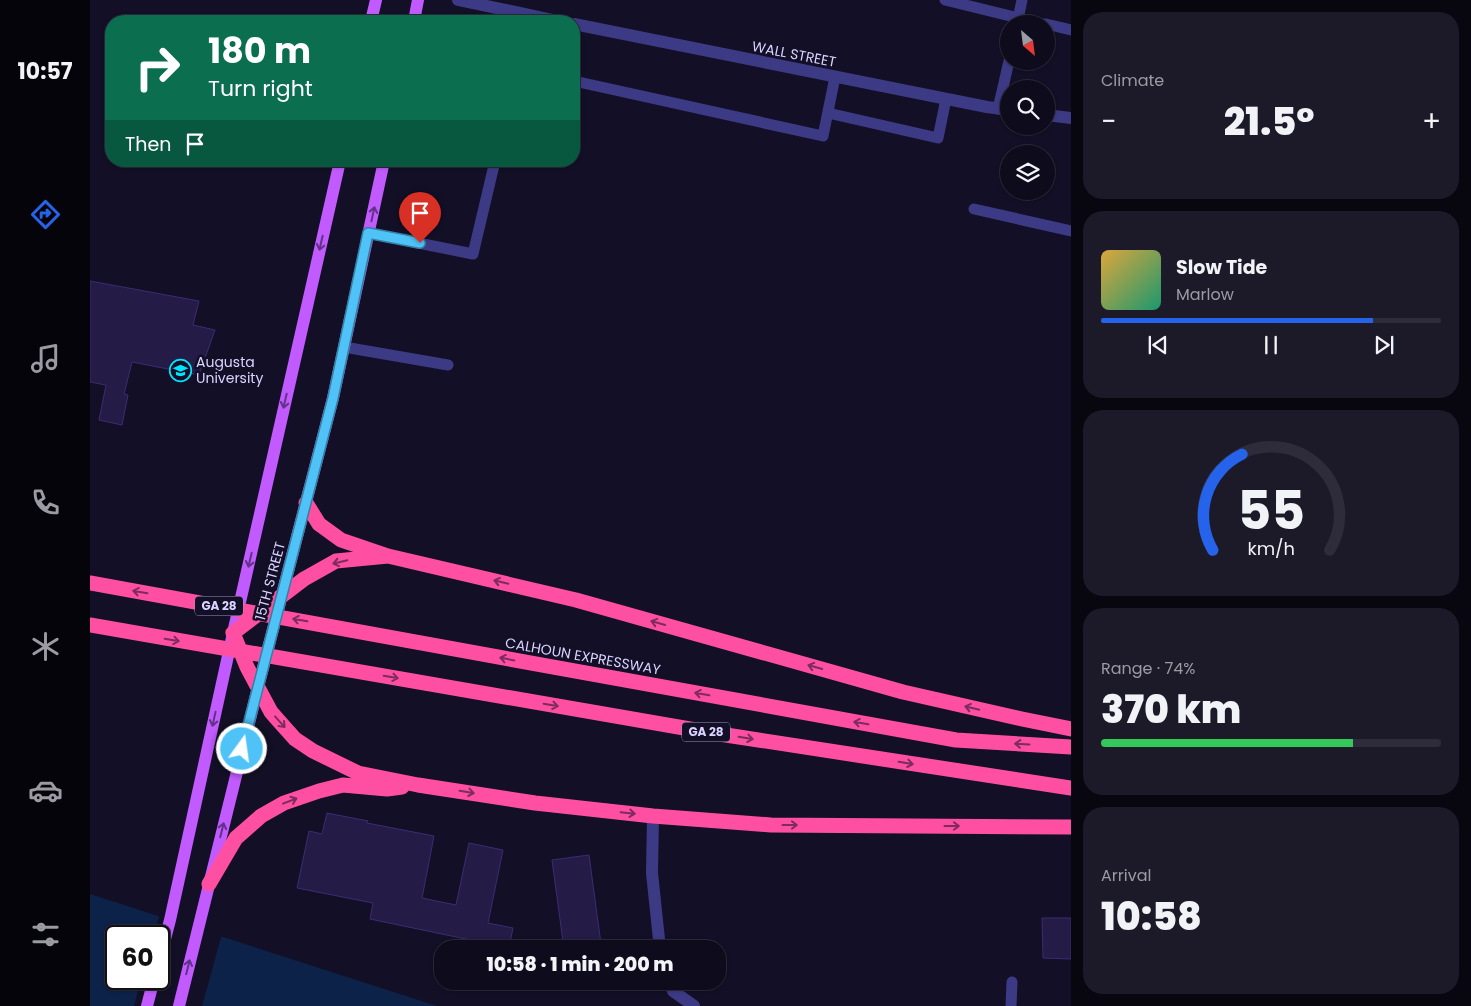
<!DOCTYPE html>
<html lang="en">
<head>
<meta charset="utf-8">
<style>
  :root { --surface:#0e0b1c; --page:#1c1929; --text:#f1f3f6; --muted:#9b9ba3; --line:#2e2b3b; --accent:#2563eb }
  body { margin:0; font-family:Poppins,sans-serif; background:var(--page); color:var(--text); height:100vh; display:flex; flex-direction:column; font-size:19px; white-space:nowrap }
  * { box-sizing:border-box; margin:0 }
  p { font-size:16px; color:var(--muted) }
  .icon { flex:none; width:28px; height:28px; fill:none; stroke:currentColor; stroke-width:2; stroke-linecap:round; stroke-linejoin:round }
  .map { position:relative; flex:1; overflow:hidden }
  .drawer { display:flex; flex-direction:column; gap:12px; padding:12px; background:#08060f; width:400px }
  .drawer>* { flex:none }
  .top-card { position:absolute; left:15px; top:15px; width:475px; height:152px; border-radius:20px; box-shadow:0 1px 4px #0004,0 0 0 1px var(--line); background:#0b6e4f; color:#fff; overflow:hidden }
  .needle { width:32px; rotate:152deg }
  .tools { position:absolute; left:910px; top:15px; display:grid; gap:10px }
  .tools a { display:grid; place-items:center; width:55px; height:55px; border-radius:50%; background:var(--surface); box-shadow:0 1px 4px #0004,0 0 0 1px var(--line); font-size:25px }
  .speed { position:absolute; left:15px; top:925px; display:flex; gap:10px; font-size:25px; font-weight:700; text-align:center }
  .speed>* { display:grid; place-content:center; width:65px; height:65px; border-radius:50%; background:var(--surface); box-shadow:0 1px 4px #0004,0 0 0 1px var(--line); line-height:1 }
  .speed .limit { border:2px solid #111; border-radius:8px; background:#fff; color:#111 }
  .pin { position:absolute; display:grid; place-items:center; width:42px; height:42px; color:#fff; margin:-51px -21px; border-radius:50% 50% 50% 0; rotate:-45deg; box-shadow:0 0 5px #0007 }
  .pin .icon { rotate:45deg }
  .me { position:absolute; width:55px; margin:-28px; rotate:14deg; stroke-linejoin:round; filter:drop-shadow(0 0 4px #0008) }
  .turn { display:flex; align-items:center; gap:18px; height:105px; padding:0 20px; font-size:22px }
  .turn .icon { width:65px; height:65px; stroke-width:2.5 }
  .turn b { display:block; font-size:35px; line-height:42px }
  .then { display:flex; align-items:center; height:48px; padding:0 20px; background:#0003; gap:10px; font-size:19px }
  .big { font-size:38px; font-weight:800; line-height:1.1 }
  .drawer .widget { flex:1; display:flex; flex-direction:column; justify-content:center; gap:8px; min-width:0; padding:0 18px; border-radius:20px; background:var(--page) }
  .drawer .dial { align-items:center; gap:0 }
  .dial svg { height:130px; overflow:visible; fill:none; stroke:var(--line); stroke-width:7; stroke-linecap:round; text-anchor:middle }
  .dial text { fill:var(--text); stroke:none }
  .song { display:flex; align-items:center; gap:15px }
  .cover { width:60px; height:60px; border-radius:8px; background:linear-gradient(135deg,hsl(40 70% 55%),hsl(160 70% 35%)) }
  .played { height:5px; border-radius:2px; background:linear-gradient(90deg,var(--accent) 80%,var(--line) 80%) }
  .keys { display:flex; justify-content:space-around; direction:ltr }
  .heat { display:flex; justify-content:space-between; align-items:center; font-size:28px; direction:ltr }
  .charge { height:8px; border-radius:4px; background:linear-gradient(90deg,#34c759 74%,var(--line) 0) }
  .trip { position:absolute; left:344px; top:940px; width:292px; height:50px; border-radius:20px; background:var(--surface); box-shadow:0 1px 4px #0004,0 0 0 1px var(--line); font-weight:800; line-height:50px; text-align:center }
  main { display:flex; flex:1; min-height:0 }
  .menu { display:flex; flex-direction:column; width:90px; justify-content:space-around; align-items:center; background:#06040b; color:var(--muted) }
  .menu .icon { width:35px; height:35px }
  .menu .on { color:var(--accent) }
  .menu b { font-size:22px; color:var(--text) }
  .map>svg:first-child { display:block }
</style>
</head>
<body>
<main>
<nav class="menu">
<b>10:57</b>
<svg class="icon on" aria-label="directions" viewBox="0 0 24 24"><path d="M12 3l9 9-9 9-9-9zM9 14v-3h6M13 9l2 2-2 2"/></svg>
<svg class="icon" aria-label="music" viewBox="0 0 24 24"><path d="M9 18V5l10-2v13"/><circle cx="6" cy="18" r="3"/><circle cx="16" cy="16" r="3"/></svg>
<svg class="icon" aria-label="phone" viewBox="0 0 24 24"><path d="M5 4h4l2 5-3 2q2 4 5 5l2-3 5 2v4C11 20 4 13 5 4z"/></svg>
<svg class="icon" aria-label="climate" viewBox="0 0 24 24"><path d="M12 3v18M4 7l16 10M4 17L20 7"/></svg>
<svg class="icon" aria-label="car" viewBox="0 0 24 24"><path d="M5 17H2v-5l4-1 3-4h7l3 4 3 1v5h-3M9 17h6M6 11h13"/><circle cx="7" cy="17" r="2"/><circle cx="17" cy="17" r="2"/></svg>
<svg class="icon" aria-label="filters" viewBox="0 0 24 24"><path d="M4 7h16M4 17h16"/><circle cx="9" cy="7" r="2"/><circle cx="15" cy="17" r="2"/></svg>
</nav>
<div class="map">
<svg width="981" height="1006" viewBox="0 0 981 1006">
  <rect width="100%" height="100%" fill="#130f26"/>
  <path fill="#0c2248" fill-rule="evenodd" d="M0,894L347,1006H0ZM26,936H69V979H26Z"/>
  <path fill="#130f26" d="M70,914L132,934L112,1006H44L51,979H69V936H63Z"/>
  <path fill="#241b47" stroke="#3b2d73" d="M0,281L109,301L103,325L125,330L109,375L42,362L34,394L38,395L32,425L9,420L16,385L0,382Z
    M237,813L278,821L277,823L344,836L332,898L366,905L379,843L413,850L398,923L423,928L419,948L280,919L283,903L207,888L219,831L232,834Z
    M499,855L511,944L474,949L462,860Z
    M952,918H981V959L953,958Z"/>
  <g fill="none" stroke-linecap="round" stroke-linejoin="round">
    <path stroke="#3d3a85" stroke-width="11" d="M855,0L953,24
      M927,24L932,0
      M956,24L981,30
      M484,81L733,136L745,77
      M908,109L919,61
      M738,113L848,138L856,99
      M884,209L981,231
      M278,233L383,254L405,161
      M254,347L358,365
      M921,1006L922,982"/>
    <path stroke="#3d3a85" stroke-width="12" d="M368,0L468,21
      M484,24L897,107L919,110
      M956,115L981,118
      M563,816L562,873L570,949
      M579,981L583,991L604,1006"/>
    <path stroke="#c25bff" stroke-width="12" d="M281,21L286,0
      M324,21L328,0
      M69,962L80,920L143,633L250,161
      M57,1006L64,979
      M89,1006L168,687L243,398L294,161"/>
    <path stroke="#ff4fa3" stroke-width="15" d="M216,503L229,524L251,540L298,556L486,600L813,692L932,719L981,729
      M298,556L246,561L214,579L143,633L157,667L181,712L188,720L205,739L223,751L268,773L328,785L445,803L563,816L681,825L981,827
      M0,583L866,740L981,747
      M0,625L623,733L981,788
      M119,884L146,838L171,816L194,803L229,791L253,785L297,789L312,787"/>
  </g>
  <defs><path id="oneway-shaft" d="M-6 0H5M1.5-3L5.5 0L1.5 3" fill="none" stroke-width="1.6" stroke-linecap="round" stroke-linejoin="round" transform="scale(1.25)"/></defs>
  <g stroke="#623188">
    <use href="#oneway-shaft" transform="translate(283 214) rotate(-78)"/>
    <use href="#oneway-shaft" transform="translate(231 243) rotate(103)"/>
    <use href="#oneway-shaft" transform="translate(195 401) rotate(103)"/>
    <use href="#oneway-shaft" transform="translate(160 560) rotate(103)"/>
    <use href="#oneway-shaft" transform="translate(124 719) rotate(102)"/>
    <use href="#oneway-shaft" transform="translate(132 830) rotate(-76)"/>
    <use href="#oneway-shaft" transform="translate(98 967) rotate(-76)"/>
  </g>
  <g stroke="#7d2c5e">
    <use href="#oneway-shaft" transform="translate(250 562) rotate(167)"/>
    <use href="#oneway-shaft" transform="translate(411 582) rotate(-167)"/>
    <use href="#oneway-shaft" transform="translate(50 592) rotate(-170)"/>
    <use href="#oneway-shaft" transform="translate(210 620) rotate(-170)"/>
    <use href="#oneway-shaft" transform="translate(568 623) rotate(-164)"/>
    <use href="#oneway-shaft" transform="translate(82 640) rotate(10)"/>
    <use href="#oneway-shaft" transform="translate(417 659) rotate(-169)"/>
    <use href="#oneway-shaft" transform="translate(725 667) rotate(-164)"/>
    <use href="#oneway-shaft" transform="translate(301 677) rotate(10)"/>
    <use href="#oneway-shaft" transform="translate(612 694) rotate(-170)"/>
    <use href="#oneway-shaft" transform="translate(461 705) rotate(10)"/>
    <use href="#oneway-shaft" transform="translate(882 708) rotate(-167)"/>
    <use href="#oneway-shaft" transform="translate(190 722) rotate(48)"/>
    <use href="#oneway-shaft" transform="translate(771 723) rotate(-170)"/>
    <use href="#oneway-shaft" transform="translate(656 738) rotate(9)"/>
    <use href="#oneway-shaft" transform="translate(932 744) rotate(-177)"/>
    <use href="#oneway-shaft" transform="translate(816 763) rotate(9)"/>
    <use href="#oneway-shaft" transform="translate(377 792) rotate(9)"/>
    <use href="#oneway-shaft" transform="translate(200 801) rotate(-21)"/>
    <use href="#oneway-shaft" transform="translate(538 813) rotate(6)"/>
    <use href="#oneway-shaft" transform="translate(700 825)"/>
    <use href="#oneway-shaft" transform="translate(862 826)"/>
  </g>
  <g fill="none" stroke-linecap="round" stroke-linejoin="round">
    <defs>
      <path id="route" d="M152,749L243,398L278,233L330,243"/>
    </defs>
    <use href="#route" stroke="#337fa1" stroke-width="12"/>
    <use href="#route" stroke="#4fc3f7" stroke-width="9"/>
  </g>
  <defs>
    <symbol id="university-ring" viewBox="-11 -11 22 22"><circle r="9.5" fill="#130f26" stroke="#00e5ff" stroke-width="1.5"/><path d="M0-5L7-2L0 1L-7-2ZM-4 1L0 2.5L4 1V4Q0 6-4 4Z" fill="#00e5ff"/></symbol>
  </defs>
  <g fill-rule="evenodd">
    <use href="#university-ring" x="78" y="358" width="25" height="25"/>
  </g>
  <g text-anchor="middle" stroke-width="5" stroke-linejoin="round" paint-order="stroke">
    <g fill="#130f26" stroke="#9e99be" stroke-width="1">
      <rect x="105" y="596.5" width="48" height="19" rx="4"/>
      <rect x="592" y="722.5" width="48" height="19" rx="4"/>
    </g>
    <g font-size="12" font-weight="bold" fill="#d9d4ff">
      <text x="129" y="610">GA 28</text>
      <text x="616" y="736">GA 28</text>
    </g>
    <g font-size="14" fill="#d9d4ff" stroke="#130f26">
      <text transform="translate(704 54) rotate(11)" y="5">WALL STREET</text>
      <text transform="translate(180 581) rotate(-75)" y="5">15TH STREET</text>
      <text transform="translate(493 656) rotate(10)" y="5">CALHOUN EXPRESSWAY</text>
    </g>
    <g font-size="14" fill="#d9d4ff" stroke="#130f26" text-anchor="start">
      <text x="106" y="367">Augusta<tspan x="106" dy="16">University</tspan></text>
    </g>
  </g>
</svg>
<div class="tools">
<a><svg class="needle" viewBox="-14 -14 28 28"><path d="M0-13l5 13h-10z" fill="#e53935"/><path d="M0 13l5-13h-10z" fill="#9b9ba3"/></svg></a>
<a><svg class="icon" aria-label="search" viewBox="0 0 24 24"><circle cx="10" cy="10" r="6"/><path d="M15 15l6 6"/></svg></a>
<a><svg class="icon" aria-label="layers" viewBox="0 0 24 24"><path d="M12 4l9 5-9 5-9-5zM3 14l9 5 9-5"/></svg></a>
</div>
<div class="speed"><div class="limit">60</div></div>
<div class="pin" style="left:330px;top:243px;background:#d93025"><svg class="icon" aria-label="arrive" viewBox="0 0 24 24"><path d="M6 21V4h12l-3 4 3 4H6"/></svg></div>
<svg class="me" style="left:152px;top:749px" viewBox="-20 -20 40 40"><circle r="17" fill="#4fc3f7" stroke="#fff" stroke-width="3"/><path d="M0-11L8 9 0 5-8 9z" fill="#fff"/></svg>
<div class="trip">10:58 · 1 min · 200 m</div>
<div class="top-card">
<div class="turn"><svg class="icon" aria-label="right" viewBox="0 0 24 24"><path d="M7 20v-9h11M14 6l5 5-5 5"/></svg><div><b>180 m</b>Turn right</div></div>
<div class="then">Then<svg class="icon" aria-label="arrive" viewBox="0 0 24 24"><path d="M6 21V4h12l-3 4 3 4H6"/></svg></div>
</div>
</div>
<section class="drawer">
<div class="widget"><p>Climate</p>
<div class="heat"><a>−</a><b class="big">21.5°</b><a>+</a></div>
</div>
<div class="widget">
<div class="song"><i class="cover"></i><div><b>Slow Tide</b><p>Marlow</p></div></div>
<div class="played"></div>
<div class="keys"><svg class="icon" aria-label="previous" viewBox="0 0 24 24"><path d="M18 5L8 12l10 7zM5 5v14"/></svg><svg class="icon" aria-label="pause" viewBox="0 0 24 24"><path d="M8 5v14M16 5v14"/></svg><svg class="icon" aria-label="next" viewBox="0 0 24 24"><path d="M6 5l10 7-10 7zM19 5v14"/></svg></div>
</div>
<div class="widget dial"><svg viewBox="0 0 100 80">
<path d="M14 69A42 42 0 1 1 86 69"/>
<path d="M14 69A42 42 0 0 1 32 10" stroke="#2563eb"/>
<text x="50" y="56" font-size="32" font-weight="700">55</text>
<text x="50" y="72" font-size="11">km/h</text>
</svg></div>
<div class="widget"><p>Range · 74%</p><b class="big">370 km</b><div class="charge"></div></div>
<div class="widget"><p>Arrival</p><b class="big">10:58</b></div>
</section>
</main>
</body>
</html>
